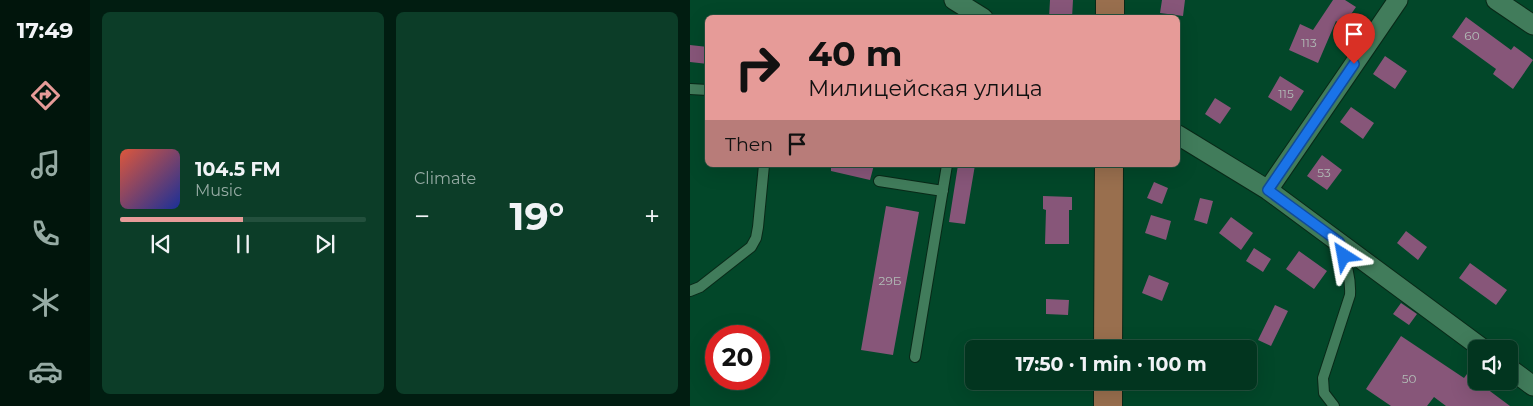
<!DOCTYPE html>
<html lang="en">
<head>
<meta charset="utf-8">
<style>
  :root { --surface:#02351f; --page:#0c3d28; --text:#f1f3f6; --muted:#96aba4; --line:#23503d; --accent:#e69b98 }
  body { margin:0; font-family:Montserrat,sans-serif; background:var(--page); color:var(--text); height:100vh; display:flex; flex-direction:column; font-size:19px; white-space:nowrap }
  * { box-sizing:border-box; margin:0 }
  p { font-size:16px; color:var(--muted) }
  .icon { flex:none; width:28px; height:28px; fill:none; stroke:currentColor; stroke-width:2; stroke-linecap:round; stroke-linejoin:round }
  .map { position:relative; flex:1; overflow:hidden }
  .details { display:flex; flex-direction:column; gap:12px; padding:12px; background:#011d11; width:600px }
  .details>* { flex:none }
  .banner { position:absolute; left:15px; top:15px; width:475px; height:152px; border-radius:8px; box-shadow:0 5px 20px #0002,0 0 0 1px var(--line); background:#e69b98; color:#111; overflow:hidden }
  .tools { position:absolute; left:778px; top:340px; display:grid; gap:10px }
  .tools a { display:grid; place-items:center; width:50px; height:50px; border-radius:8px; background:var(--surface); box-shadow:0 5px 20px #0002,0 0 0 1px var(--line); font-size:25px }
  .speed { position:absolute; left:15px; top:325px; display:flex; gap:10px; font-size:25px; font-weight:700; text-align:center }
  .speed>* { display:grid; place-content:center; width:65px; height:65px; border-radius:50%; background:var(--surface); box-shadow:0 5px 20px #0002,0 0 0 1px var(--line); line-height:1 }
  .speed .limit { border:8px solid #d22; background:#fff; color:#111 }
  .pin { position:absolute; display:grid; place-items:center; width:42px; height:42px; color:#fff; margin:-51px -21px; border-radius:50% 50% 50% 0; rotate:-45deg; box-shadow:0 0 5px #0007 }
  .pin .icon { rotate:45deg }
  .me { position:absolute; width:55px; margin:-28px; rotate:326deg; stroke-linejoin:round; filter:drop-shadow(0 0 4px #0008) }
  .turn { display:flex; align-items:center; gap:18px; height:105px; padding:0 20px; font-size:22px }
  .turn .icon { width:65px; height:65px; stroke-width:2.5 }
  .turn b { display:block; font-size:35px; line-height:42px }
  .then { display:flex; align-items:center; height:48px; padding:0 20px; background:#0003; gap:10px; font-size:19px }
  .big { font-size:38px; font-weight:700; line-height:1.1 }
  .details .tile { flex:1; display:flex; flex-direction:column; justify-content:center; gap:8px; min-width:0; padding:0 18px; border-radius:8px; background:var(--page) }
  .song { display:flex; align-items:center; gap:15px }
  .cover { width:60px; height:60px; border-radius:8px; background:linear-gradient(135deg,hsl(10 70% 55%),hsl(230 70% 35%)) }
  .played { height:5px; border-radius:2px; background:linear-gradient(90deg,var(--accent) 50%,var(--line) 50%) }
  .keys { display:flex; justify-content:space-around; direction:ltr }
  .heat { display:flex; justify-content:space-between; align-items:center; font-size:28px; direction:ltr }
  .details .tiles { flex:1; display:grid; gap:12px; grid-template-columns:repeat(2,1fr) }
  .trip { position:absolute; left:275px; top:340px; width:292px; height:50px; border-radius:8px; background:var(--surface); box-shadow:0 5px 20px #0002,0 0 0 1px var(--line); font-weight:700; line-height:50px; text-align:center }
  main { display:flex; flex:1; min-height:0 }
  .menu { display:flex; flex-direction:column; width:90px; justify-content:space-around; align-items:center; background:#01150c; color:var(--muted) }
  .menu .icon { width:35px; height:35px }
  .menu .on { color:var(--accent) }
  .menu b { font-size:22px; color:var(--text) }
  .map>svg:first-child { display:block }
</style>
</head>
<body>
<main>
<nav class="menu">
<b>17:49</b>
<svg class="icon on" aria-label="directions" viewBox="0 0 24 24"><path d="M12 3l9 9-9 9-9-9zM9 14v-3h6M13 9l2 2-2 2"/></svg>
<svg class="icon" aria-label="music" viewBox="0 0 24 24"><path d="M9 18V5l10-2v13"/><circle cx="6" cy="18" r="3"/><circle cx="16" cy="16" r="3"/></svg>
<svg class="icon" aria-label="phone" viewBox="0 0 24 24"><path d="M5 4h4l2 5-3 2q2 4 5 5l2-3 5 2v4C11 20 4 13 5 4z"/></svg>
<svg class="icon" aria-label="climate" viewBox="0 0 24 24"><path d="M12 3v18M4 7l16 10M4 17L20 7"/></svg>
<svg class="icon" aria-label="car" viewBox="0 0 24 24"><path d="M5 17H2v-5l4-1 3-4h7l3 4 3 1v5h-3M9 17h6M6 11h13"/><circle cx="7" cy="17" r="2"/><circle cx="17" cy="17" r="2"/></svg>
</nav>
<section class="details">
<div class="tiles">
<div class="tile">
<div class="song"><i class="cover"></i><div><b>104.5 FM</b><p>Music</p></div></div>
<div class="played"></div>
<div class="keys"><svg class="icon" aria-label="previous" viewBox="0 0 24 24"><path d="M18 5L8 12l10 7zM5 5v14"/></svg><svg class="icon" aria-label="pause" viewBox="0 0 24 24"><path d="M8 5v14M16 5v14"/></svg><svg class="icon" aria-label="next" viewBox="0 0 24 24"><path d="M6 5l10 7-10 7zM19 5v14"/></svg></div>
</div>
<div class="tile"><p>Climate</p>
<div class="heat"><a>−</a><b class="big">19°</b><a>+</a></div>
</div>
</div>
</section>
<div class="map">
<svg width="843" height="406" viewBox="0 0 843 406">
  <rect width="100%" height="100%" fill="#024729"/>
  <path fill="#875679" d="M360,0H383L382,18H359Z
    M472,0H495L493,16L470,13Z
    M643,0H655L666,7L653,26L646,21L628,63L599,50L610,24L623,30Z
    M776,17L821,50L824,46L843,60L823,89L803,74L806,69L762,37Z
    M0,45L18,47V64L0,62Z
    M695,56L717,71L705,89L683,74Z
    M590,76L614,91L601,111L578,97Z
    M525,98L541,108L530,124L515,114Z
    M661,107L684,123L673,139L650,122Z
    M632,155L652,170L637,190L617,176Z
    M141,165H184L180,180L141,171Z
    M268,165H285L275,224L259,222Z
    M464,182L478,188L472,204L457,198Z
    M353,196L382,197V210H379V244H355L356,210L353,209Z
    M510,198L523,201L517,224L504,220Z
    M196,206L229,212L203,355L171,350Z
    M461,215L481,221L476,240L455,233Z
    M541,217L563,233L551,250L529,233Z
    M716,231L737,247L728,260L707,243Z
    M564,248L581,259L573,272L556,261Z
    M609,251L637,271L624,289L596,269Z
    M780,263L817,290L806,305L769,278Z
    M459,275L479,283L472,301L452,293Z
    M356,299L379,300L378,315L356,314Z
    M711,303L727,314L719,325L703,314Z
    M585,305L598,311L581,346L568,340Z
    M711,336L774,378L777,374L820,406H756L744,397L737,406H701L676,389Z"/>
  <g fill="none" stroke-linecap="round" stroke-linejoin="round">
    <defs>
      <path id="service" d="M0,89L18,90
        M189,181L253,191
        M0,291L10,287L61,247L66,238L68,227L74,165
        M225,357L257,165
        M644,406L634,393L633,378L660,295C661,277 656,263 650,246"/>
      <path id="minor" d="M264,0L293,18
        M806,0L843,25
        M488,135L578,190L793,349
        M578,190L708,0
        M819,368L843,386"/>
      <path id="primary" d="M420,18V0
        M418,349L419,165
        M418,406V381"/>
    </defs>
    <use href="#service" stroke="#092918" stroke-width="12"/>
    <use href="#minor" stroke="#092918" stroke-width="21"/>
    <use href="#primary" stroke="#092918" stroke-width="30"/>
    <use href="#service" stroke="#417c5b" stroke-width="10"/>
    <use href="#minor" stroke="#417c5b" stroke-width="19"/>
    <use href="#primary" stroke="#996f4e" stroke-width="28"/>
  </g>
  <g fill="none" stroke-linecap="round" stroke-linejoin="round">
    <defs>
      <path id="route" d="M654,256L649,242L578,190L664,64"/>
    </defs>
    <use href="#route" stroke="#114b97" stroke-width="12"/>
    <use href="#route" stroke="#1a73e8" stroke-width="9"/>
  </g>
  <g text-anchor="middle" stroke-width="5" stroke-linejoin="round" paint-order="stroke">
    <g font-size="12" fill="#b2bdb7">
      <text x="782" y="40">60</text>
      <text x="619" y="47">113</text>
      <text x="596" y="98">115</text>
      <text x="634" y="177">53</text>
      <text x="200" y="285">29Б</text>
      <text x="719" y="383">50</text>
    </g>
  </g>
</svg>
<div class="tools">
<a><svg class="icon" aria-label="sound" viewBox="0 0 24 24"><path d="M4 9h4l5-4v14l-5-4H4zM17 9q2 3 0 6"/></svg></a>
</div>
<div class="speed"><div class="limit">20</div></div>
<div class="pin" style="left:664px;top:64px;background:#d93025"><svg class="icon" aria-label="arrive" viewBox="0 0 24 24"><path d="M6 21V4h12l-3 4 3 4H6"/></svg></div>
<svg class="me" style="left:654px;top:256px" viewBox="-20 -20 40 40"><path d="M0-17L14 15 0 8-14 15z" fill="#1a73e8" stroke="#fff" stroke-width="4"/></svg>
<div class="trip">17:50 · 1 min · 100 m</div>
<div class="banner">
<div class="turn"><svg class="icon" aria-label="right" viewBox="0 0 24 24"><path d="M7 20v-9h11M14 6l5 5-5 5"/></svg><div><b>40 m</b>Милицейская улица</div></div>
<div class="then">Then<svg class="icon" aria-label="arrive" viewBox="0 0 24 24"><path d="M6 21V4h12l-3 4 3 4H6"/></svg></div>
</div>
</div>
</main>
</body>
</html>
